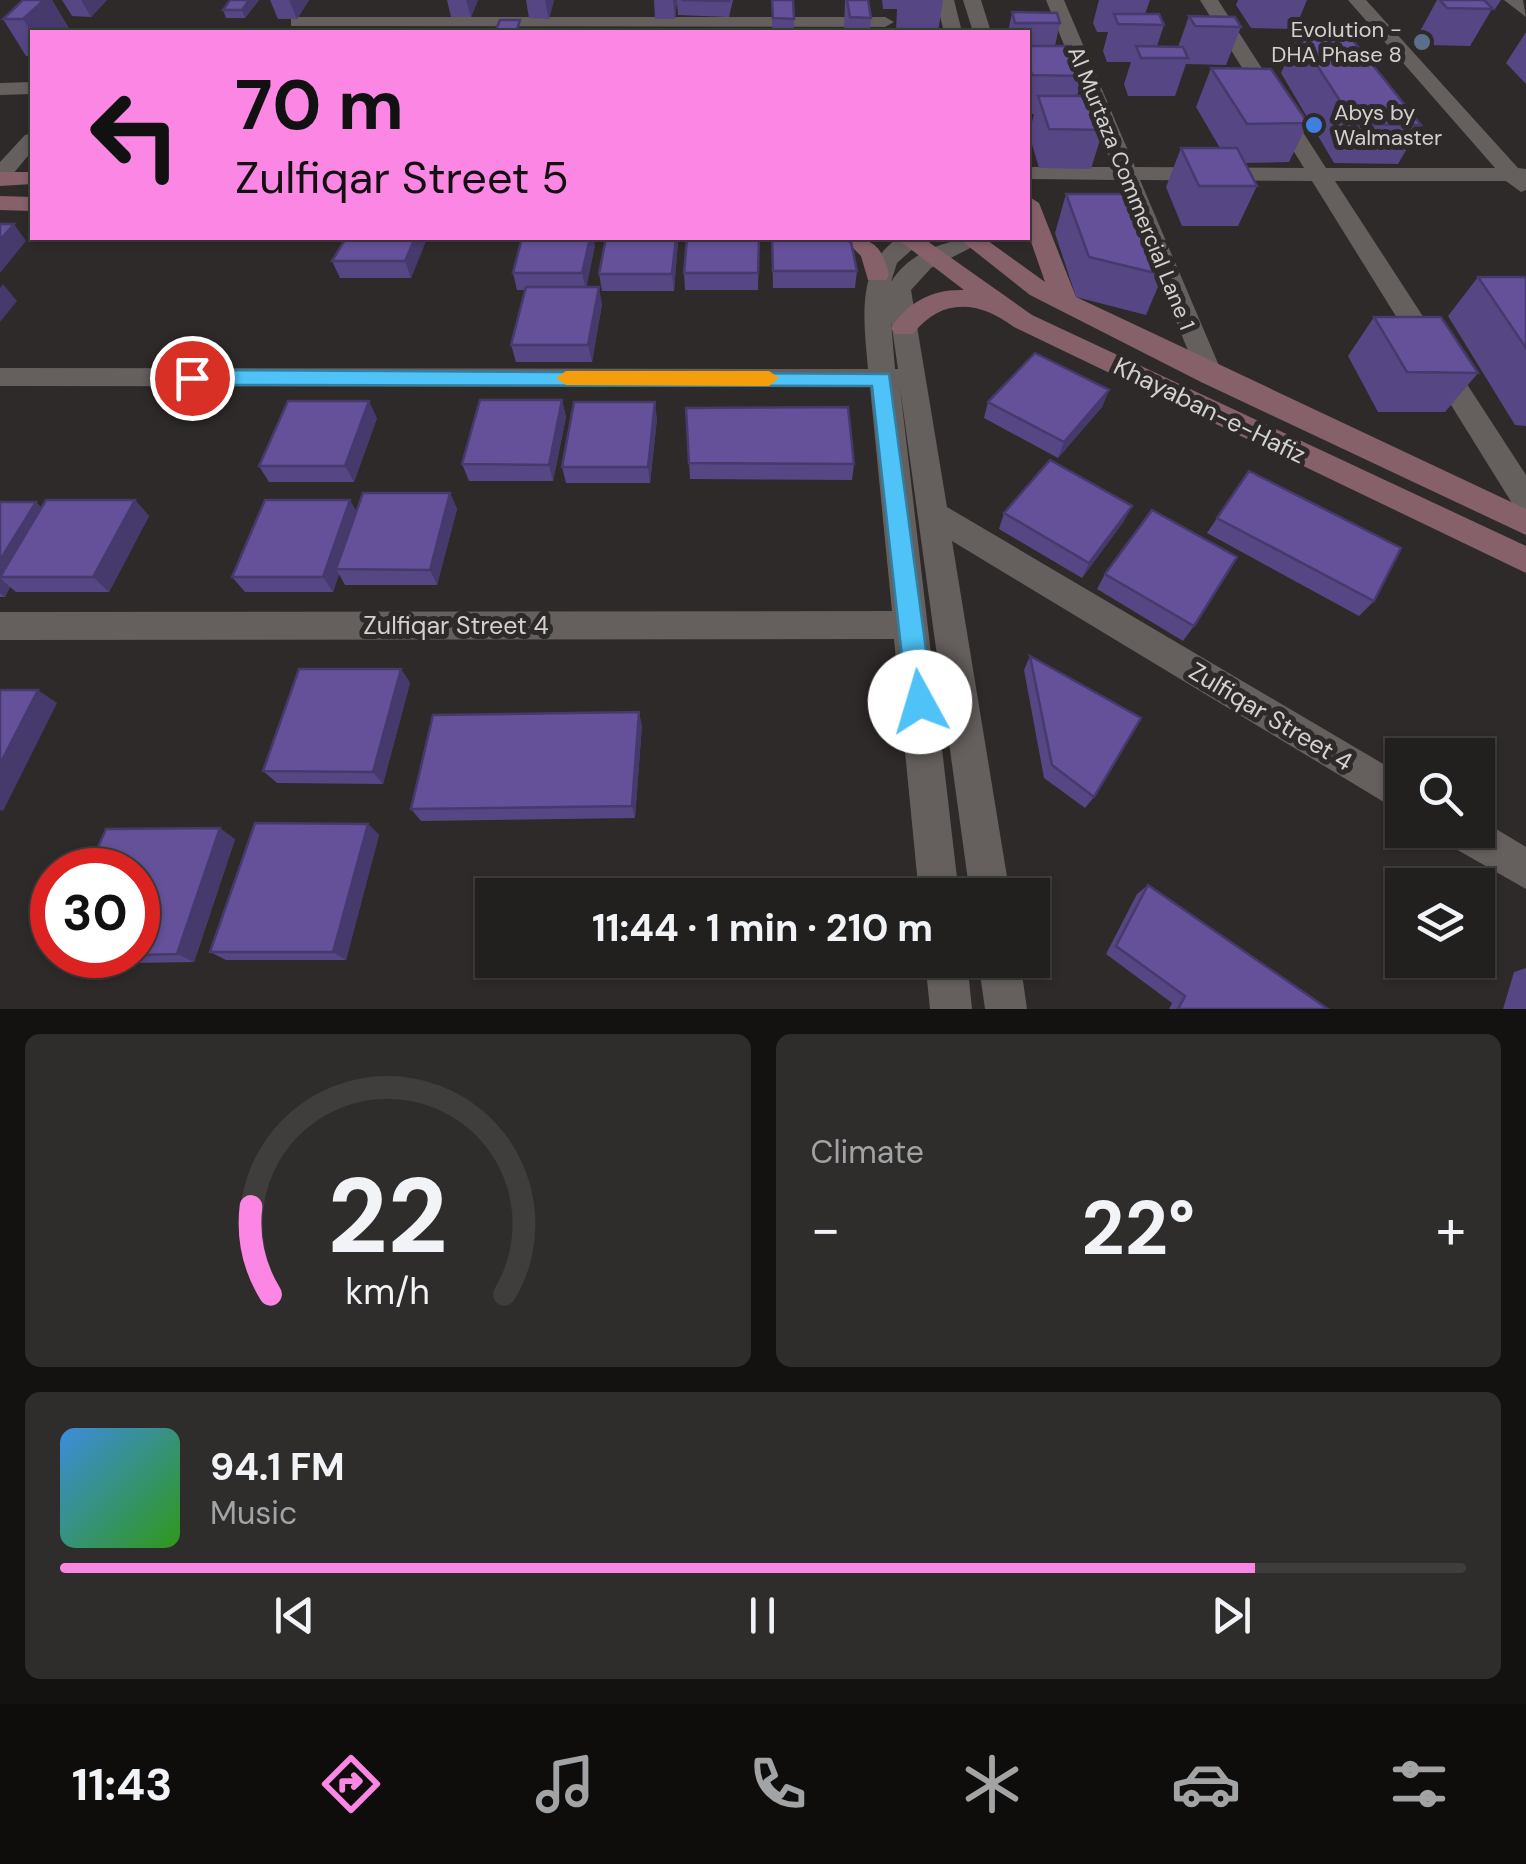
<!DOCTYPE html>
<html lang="en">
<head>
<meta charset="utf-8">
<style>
  :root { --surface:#22201f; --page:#2e2d2c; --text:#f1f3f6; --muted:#a2a3a4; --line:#3f3e3d; --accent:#fc86e3 }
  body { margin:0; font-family:"DM Sans",sans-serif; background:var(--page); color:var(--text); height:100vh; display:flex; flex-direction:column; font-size:38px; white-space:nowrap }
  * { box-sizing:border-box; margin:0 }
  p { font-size:32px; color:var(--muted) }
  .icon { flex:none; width:55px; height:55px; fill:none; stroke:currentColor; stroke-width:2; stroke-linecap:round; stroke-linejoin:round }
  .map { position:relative; height:1009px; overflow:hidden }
  .drawer { display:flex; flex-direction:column; gap:25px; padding:25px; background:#131211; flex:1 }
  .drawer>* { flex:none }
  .banner { position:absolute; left:30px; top:30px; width:1000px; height:210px; border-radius:0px; box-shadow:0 2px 8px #0004,0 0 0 2px var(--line); background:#fc86e3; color:#111; overflow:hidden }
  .buttons { position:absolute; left:1385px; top:738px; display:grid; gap:20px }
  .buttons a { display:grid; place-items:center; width:110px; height:110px; border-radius:0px; background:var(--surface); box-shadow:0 2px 8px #0004,0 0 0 2px var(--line); font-size:50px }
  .speed { position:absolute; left:30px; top:848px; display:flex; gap:20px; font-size:50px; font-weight:700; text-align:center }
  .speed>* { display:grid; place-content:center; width:130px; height:130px; border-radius:50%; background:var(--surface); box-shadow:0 2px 8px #0004,0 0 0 2px var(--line); line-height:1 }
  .speed .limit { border:15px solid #d22; background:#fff; color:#111 }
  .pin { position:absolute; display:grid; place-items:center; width:85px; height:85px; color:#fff; margin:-42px; border:5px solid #fff; border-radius:50%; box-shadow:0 2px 10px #0007 }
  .me { position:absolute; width:110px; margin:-55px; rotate:354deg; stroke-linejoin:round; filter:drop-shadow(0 0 8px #0008) }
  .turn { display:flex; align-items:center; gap:35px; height:210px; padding:0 40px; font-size:45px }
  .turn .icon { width:130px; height:130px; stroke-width:2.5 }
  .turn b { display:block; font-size:70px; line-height:85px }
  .big { font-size:75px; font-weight:700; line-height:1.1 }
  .drawer .card { flex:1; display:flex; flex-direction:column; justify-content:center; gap:15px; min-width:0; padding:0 35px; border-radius:15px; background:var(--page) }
  .drawer .dial { align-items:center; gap:0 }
  .dial svg { height:260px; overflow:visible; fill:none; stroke:var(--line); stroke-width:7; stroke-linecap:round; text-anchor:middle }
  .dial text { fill:var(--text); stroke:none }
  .song { display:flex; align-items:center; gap:30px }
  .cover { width:120px; height:120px; border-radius:15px; background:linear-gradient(135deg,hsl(210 70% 55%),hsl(110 70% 35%)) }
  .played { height:10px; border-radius:5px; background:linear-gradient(90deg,var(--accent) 85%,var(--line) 85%) }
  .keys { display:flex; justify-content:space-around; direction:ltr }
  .heat { display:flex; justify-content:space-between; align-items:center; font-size:55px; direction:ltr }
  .drawer .tiles { flex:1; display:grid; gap:25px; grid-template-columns:1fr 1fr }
  .card:last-child { grid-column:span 2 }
  .trip { position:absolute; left:475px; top:878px; width:575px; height:100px; border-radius:0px; background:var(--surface); box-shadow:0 2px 8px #0004,0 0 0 2px var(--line); font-weight:700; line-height:100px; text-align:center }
  .menu { display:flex; height:160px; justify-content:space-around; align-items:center; background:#0e0d0c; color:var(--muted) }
  .menu .icon { width:70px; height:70px }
  .menu .selected { color:var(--accent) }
  .menu b { font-size:45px; color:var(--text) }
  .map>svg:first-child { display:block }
</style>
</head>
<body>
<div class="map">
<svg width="1526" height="1009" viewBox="0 0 1526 1009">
  <rect width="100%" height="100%" fill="#2e2a29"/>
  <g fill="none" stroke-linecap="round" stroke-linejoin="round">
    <path fill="#65605e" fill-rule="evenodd" d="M936,0H954L962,32H944Z
      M963,0H981L991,32H973Z
      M1046,0H1064L1135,167L1304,168L1200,0H1218L1326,168H1495L1348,0H1366L1518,168L1526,169V190L1521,192L1506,181H1335L1526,475V512L1515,508L1312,181L1140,180L1223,375L1210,384L1201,382L1118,180L1028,179V167H1113Z
      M1504,0H1523L1526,17Z
      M297,17H885L894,22L885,27L291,26V18Z
      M32,82V94L0,95V83Z
      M32,133V151L8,180L0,181V162L25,135Z
      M898,238H925L897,263L891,282C910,250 955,236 990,238L931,268L911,290L947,507L1402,775V813L952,541L1010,895H970L900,387L959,895H919L894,639L0,640V612L892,611L870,387L0,386V368L868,369C864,322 855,267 898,238ZM891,321L898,369H895Z
      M1478,818L1526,847V889L1447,844L1442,830H1478Z
      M925,960H967L972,1009H930Z
      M978,960H1020L1027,1009H985Z"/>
    <path fill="#87616a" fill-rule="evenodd" d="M0,172H32V184L0,186Z
      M0,196L32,197V211L0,210Z
      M1028,196L1039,203L1076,297L1526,509V535L1201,382L1030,295L958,238H984L1045,282L1028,233Z
      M843,238C873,238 882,245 889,275L886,280H868L861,256Z
      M896,238H923L1032,315L1526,546V573L1014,327C979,301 942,297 913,334H895L891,328C908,302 932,289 964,290Z"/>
  </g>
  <path fill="#564684" d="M23,0H52L71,32H32V57L26,56L3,19Z
    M62,0H107L91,17L72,16Z
    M259,0L245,18H226L223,10Z
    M270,0H309L297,19H278Z
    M447,0H478L471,17H451Z
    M526,0H554L549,19L529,18Z
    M654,0H733L729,17L678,15L677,2L675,19H655Z
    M772,0L794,19V32H772Z
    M845,0H868L871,18L870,32H844Z
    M882,0H943L938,32L896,31L897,9H883Z
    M1099,0H1150L1145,14L1164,25L1157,46L1178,47L1189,16L1241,27L1226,65L1186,64L1175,96H1128L1124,84L1131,62H1107L1103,51L1108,32H1097L1093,23Z
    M1238,0H1307L1295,29L1251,28L1236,5Z
    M1437,0H1501L1495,9H1492L1470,46L1427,45L1418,35Z
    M1012,12L1060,23L1055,46L1083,76L1077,96L1103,130L1091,169L1039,168L1029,134L1034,114H1028V32H1008Z
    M1526,32V84L1506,63Z
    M1298,36L1421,125L1398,164L1334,163L1281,73Z
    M1211,68L1308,123L1289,162L1244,163L1257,186L1238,226H1182L1166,187L1181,148H1220L1196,107Z
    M1066,194L1163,275L1146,315L1076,297L1055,233Z
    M427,238L411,278H340L332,261Z
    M606,238H678L674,291H602L599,274Z
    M759,238L758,290H685L684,273Z
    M772,238L857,271L855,288H773Z
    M595,245L586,287L602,304L592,362H516L511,345L526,290H517L513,273Z
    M1478,277H1526V426L1515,425L1448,316Z
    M1374,317L1478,373L1445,412H1378L1348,356Z
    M1109,390L1102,407L1058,458L984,418L988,402Z
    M562,400L566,417L553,481H469L462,464Z
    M686,408L854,464L852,480L690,479Z
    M377,418L354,482H269L259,466Z
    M657,419L650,483H566L562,467Z
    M1249,471L1374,601L1359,616L1207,533Z
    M450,493L457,509L437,585H345L339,574L333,592H245L232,577L356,511Z
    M135,500L149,516L109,592H16L10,587L5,597H0V502L42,507Z
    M1004,513L1124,521L1082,578L999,529Z
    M1105,574L1194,626L1183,641L1097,589Z
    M1030,656L1094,797L1085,808L1044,778L1024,670Z
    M401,669L410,683L383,784L277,783L263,771Z
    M642,725L635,818L421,821L411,809Z
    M368,824L379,835L346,960H226L210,952Z
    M235,839L194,962L74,964L52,956Z
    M1148,885L1328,1009H1169L1172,1003L1106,954L1137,894Z
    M1526,968V1009H1503L1514,972Z"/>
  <path fill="#46396c" d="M44,0H52L70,32H32V34L23,19Z
    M81,0H107L91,17Z
    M249,0H259L245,18L242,10Z
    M289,0H309L297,19Z
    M466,0H478L471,17Z
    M545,0H554L549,19Z
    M673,0H677L675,19Z
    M14,224L26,241L0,273V240Z
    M415,238H427L411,278L405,261Z
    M590,238H593L595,245L586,290L582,273Z
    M676,238H678V245L674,291L672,274Z
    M3,284L17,301L0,322V288Z
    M599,287L602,304L592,362L588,345Z
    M1109,390L1102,407L1058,458L1064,442Z
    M562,400L566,417L553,481L549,465Z
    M369,401L377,418L354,482L345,466Z
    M655,402L657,419L650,483L648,467Z
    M450,493L457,509L437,585L430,570Z
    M135,500L149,516L109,592L93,577Z
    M350,500L359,516L336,569L339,574L333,592L323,577Z
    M36,502L52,518L0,577V560Z
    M1132,506L1124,521L1082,578L1089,563Z
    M0,578L10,587L5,597L0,593Z
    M401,669L410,683L383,784L373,772Z
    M38,690L57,703L3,811L0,810V764Z
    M639,712L642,725L635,818L632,806Z
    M368,824L379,835L346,960L333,952Z
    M220,828L235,839L194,962L177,954Z"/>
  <path fill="#64519a" stroke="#46396c" stroke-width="2.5" d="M23,0H44L23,19H3Z
    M230,0H249L242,10H223Z
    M681,0H729V1Z
    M772,0H793L794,19L773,18Z
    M847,0H868L871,18L850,17Z
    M1440,0H1484L1493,9L1447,8Z
    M1012,12L1057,13L1060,23H1015Z
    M1114,14H1159L1164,25L1118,24Z
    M1189,16L1235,17L1241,27L1195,26Z
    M500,20H520L516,32H495Z
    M1298,36L1351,38L1421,125L1355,124Z
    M1028,46H1071L1083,76L1032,75L1028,60Z
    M1136,46L1183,47L1188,58H1141Z
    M1211,68L1271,69L1308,123L1247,124Z
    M1038,96H1090L1103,130L1049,129Z
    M1181,148H1237L1257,186H1199Z
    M1066,194H1133L1163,275L1089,257Z
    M0,224H14L0,240Z
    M346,238H415L405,261H332Z
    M522,238H590L582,273H513Z
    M606,238H676L672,274H599Z
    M687,238H759L758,273H684Z
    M772,238H839L851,242L857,271H773Z
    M1478,277H1526V348Z
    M526,287H599L588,345H511Z
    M1374,317H1441L1478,373L1407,372Z
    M1035,353L1109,390L1064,442L988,402Z
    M480,400H562L549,465L462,464Z
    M288,401H369L345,466H259Z
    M574,402H655L648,467H562Z
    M848,407L854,464L689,463L686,408Z
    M1050,460L1132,506L1089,563L1004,513Z
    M1249,471L1401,548L1374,601L1217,518Z
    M363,493H450L430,570L336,569Z
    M46,500H135L93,577H0Z
    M265,500H350L323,577H232Z
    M0,502H36L0,560Z
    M1152,510L1237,557L1194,626L1105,574Z
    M1030,656L1141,718L1094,797L1052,765Z
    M299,669H401L373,772L263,771Z
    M0,690H38L0,764Z
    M639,712L632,806L411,809L433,715Z
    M255,823L368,824L333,952H210Z
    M220,828L177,954L138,955V870H88L106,829Z
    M1148,885L1328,1009H1178L1185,996L1116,946Z"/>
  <path fill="#4fc3f7" stroke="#337fa1" stroke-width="2.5" d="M192,370L889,374L933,702L929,711L920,714L911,711L907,702L872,386L192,385L182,378Z"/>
  <path fill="#f59e0b" d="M566,371H769L779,378L769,386L566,385L556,378Z"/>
  <circle fill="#5c6f8a" stroke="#2e2a29" stroke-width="4" cx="1422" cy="42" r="10"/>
  <circle fill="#3f7fe0" stroke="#2e2a29" stroke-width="4" cx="1314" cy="125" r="10"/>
  <g text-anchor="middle" stroke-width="10" stroke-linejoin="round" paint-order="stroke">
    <g font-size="22" fill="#d3d1d0" stroke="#2e2a29" text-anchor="end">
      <text x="1402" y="37">Evolution -<tspan x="1402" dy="25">DHA Phase 8</tspan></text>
      <text x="1334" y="120" text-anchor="start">Abys by<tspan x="1334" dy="25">Walmaster</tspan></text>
    </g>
    <g font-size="22" fill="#d3d1d0" stroke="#2e2a29">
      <text transform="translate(1132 188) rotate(68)" y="8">Al Murtaza Commercial Lane 1</text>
    </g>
    <g font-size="25" fill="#d3d1d0" stroke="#2e2a29">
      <text transform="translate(1210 410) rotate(26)" y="9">Khayaban-e-Hafiz</text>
      <text x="456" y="634">Zulfiqar Street 4</text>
      <text transform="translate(1271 716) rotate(31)" y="9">Zulfiqar Street 4</text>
    </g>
  </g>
</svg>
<div class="buttons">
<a><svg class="icon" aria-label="search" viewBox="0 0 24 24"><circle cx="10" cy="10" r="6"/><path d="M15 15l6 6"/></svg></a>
<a><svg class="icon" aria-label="layers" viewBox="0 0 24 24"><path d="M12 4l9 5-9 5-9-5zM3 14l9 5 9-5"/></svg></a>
</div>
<div class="speed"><div class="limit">30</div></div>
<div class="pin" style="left:192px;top:378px;background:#d93025"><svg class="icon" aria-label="arrive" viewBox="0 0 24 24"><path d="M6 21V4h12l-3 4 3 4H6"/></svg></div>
<svg class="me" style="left:920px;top:702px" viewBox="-20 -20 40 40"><circle r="19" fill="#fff"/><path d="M0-13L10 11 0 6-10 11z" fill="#4fc3f7"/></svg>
<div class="trip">11:44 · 1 min · 210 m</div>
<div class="banner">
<div class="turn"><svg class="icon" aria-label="left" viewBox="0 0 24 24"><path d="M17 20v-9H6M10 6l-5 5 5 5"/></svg><div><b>70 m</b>Zulfiqar Street 5</div></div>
</div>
</div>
<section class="drawer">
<div class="tiles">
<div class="card dial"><svg viewBox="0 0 100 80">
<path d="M14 69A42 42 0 1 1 86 69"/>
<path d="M14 69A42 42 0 0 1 8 42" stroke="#fc86e3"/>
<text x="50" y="56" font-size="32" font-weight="700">22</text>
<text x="50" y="72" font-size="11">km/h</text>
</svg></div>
<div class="card"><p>Climate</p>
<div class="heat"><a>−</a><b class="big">22°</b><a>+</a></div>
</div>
<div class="card">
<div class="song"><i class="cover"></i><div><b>94.1 FM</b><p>Music</p></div></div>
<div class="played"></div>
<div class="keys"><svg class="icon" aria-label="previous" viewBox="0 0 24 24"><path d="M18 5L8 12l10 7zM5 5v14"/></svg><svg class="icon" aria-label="pause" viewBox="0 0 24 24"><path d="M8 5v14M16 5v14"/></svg><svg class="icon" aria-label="next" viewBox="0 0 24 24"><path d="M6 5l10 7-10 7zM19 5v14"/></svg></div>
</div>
</div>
</section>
<nav class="menu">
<b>11:43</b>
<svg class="icon selected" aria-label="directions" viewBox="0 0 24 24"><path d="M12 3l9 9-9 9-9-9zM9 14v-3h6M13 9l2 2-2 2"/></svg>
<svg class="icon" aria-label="music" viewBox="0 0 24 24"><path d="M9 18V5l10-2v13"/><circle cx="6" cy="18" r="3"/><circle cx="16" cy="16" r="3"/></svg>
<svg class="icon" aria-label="phone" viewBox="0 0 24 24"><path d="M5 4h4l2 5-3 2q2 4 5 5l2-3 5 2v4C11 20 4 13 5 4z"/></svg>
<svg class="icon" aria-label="climate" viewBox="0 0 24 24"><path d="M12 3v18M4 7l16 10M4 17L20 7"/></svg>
<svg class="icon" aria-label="car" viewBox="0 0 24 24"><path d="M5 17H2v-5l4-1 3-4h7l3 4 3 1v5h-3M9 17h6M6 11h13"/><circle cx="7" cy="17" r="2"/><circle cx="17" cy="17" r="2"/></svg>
<svg class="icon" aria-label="filters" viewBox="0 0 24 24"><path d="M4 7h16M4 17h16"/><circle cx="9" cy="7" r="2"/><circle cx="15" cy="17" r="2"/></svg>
</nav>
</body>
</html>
